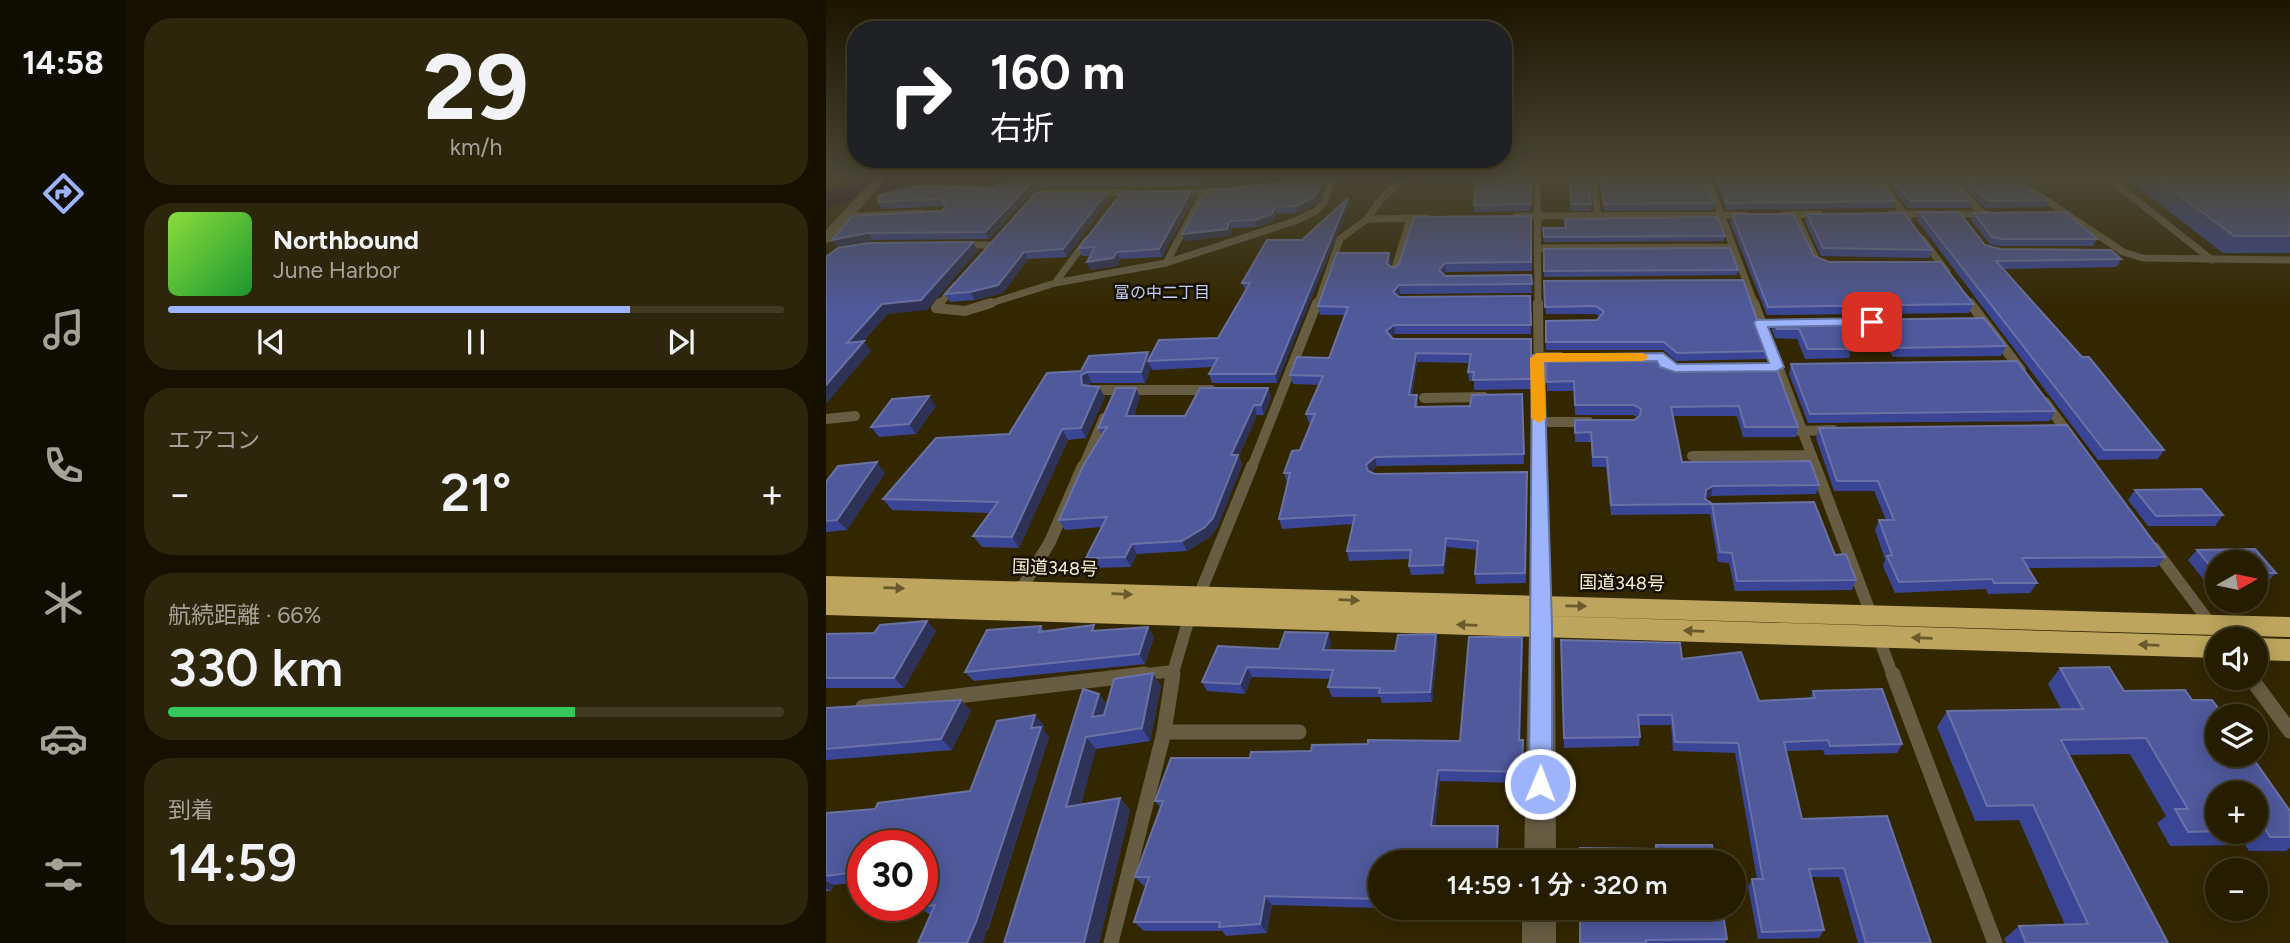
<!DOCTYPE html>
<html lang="ja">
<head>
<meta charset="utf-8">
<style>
  :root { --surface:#261d00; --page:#2e260a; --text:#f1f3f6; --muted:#a4a299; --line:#423b22; --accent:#9db4fd }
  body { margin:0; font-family:Figtree,"Noto Sans JP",sans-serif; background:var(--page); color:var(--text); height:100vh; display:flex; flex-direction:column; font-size:26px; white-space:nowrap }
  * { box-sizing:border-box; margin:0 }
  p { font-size:23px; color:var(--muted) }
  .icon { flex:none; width:38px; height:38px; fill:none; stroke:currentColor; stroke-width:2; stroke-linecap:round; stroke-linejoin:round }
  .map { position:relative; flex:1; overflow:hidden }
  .panel { display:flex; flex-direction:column; gap:18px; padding:18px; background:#151000; width:700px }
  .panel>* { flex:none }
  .hud { position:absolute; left:21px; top:21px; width:665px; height:147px; border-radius:28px; box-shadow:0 4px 18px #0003,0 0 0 2px var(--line); background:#202124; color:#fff; overflow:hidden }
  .needle { width:46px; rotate:81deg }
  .controls { position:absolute; left:1379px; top:550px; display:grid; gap:14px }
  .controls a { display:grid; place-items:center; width:63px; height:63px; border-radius:50%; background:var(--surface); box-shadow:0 4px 18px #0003,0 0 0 2px var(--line); font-size:35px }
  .speed { position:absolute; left:21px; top:830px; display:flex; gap:14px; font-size:35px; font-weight:700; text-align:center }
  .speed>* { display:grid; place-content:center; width:91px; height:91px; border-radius:50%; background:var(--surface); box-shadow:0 4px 18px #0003,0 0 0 2px var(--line); line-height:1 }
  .speed .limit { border:10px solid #d22; background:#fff; color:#111 }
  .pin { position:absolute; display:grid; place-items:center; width:60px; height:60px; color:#fff; margin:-30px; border-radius:14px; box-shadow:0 4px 10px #0006 }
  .me { position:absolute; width:77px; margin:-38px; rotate:1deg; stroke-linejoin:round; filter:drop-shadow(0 0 5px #0008) }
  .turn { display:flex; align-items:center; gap:24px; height:147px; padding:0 28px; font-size:32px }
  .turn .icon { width:91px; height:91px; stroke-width:2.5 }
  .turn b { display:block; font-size:49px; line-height:60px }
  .big { font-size:52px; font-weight:600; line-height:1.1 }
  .panel .widget { flex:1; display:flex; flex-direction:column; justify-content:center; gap:10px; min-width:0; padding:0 24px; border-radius:28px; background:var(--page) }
  .panel .dial { align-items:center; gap:0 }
  .dial b { font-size:91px; line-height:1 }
  .song { display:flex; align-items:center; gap:21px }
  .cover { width:84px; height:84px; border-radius:10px; background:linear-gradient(135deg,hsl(90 70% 55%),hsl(130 70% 35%)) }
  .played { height:7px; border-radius:4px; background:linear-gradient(90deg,var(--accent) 75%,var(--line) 75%) }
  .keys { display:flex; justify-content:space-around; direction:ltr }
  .heat { display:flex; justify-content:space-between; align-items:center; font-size:38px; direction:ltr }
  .charge { height:10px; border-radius:5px; background:linear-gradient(90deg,#34c759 66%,var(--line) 0) }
  .trip { position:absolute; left:542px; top:850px; width:378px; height:70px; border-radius:35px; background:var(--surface); box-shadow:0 4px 18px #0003,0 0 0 2px var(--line); font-weight:600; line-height:70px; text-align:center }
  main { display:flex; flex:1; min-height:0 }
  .menu { display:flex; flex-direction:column; width:126px; justify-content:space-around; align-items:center; background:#0f0c00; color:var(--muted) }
  .menu .icon { width:49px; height:49px }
  .menu .selected { color:var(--accent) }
  .menu b { font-size:32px; color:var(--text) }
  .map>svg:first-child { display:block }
</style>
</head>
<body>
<main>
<nav class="menu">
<b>14:58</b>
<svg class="icon selected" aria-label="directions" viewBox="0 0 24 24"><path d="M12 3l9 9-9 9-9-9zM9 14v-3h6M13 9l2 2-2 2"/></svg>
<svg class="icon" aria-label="music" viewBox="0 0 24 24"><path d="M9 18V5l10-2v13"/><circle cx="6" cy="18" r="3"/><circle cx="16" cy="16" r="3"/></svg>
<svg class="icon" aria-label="phone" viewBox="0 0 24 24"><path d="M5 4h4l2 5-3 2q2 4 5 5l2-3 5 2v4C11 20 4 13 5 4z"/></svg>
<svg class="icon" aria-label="climate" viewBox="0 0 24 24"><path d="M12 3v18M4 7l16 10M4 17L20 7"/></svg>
<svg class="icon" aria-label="car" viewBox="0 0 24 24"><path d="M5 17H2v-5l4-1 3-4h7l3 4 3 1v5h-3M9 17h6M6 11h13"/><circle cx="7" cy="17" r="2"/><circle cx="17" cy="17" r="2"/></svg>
<svg class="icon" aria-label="filters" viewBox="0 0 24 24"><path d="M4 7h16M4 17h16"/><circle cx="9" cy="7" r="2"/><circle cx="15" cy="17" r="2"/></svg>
</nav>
<section class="panel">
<div class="widget dial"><b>29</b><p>km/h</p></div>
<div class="widget">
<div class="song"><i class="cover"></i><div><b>Northbound</b><p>June Harbor</p></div></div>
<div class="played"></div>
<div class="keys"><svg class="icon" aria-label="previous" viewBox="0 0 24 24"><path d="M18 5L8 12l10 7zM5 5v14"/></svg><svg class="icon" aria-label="pause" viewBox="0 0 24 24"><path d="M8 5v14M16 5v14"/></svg><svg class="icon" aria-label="next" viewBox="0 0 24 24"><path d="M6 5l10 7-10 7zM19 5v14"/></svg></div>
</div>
<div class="widget"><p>エアコン</p>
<div class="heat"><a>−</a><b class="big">21°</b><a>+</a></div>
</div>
<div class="widget"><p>航続距離 · 66%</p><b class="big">330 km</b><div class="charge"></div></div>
<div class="widget"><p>到着</p><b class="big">14:59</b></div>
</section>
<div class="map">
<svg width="1464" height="943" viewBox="0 0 1464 943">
  <rect width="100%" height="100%" fill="#332700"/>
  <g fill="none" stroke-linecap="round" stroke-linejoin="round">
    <path fill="#2d042b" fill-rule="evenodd" d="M57,177H100L97,182L0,207V191Z"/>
    <path stroke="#675d42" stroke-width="7" d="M711,177L712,305
      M767,177L772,216
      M881,177L929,305
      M1051,177L1082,219
      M1281,177L1386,260
      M485,182L511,177
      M1135,191L1157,214
      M352,193L392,191
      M1211,194L1297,252L1317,258L1464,260
      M207,198L221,192L308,193
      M969,214L991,261L1000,264
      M1065,214H1105
      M1121,214H1161
      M956,215L993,214
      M29,216L97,213
      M690,216L919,215
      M541,219L601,218
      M1097,240L1121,272
      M135,245H165
      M711,248L906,247
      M340,263L378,192
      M568,271L584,219
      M229,283L261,240
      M1139,297L1145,305
      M113,305L129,286
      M159,305L229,283L340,263L469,221L490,211L498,203L506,178
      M491,305L514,239L541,219L556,198L580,177"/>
    <path stroke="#675d42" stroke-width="10" d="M712,303L714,467
      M928,303L990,467
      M1144,303L1195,370
      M110,308L114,303
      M110,308L139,311L165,303
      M711,357H734
      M266,390H385
      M598,398L658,397
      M1219,402L1245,437
      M0,419L29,416
      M713,422H763
      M974,431L1007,430
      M866,456L983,455
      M257,467L278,418
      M426,467L491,303"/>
    <path stroke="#675d42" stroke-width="12" d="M714,466L716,610
      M989,466L1046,617
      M1328,548L1396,639
      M194,591L224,542L257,466
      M372,598L426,466
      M1052,636L1067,676
      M304,676L347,671
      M346,676L364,615"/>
    <path stroke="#675d42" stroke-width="15" d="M1067,674L1169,943
      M1424,677L1464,731
      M37,707L319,674
      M338,732H473
      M285,943L338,732L347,674"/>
    <path fill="#675d42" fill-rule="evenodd" d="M49,177L61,178L5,242L0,243V230Z
      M716,617L725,620L729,627L730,863H698L703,627L707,620Z
      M696,908H730V943H696Z"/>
    <path fill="#bda55d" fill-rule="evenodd" d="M0,576L1464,617V637L623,613L1391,636L1399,639H1391V658L0,615Z
      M1430,638L1464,639V661L1430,660Z"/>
  </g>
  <path fill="#3a4695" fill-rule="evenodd" d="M189,177H454L378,186L210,188L163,239L47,240L11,247L6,240L115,211L120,207L119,206L56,209L52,202L167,188Z
    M605,177H705V211L648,212L650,181L605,180Z
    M723,177H762L765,211H745L742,177Z
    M773,177H878L888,203L887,210L778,211Z
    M888,177H1051L1069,201L1067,208L900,210Z
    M1056,177H1188L1223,200L1219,207L1159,208L1133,183L1132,185L1145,201L1143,208H1082Z
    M1306,177H1464V253H1397L1304,181Z
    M496,178L497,185L493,200L486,206L472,213L450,214L448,221L431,227L406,228L403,236L359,241L356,234Z
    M281,192L283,199L241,257L202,259L177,293L149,300L124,302L119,294Z
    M368,198L336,257L294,259L291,266L264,270L265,256H256L253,248Z
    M522,198L523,205L451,383H386L383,374L387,367L326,370L325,367L319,383H266L260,386L279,397L260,438L242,440L193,548L156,547L147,536L164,513L66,510L57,499L183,434L255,371L324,357L392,338L420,291L416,283L476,240Z
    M1093,212L1159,245L1174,249L1295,259L1291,267L1178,269L1338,450L1332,459L1272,460L1091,220Z
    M1148,213L1271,239L1267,246H1173L1164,244L1145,220Z
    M906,214L988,256L1003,262L1147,304L1143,313L941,315L904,222Z
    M981,214L1106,250L1103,258L995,256L979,221Z
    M705,216L706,271L620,272L618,274L619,276L705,275L706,293L574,294L572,296L573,297L704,296L705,334H569L565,337L567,339H705L706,389L648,390V381H643L642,372L643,363L591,362L586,395H591L592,407L644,406L696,394L698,464L551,466L545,472L549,474L701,472L700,583L650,584L649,574L651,550L621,547L618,574L585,575L583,566L584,559L523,561L521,551L527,524L456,529L453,519L461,483L458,473L474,450L485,424L483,423L480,414L493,385L467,384L464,375L503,358L518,315H494L492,306L563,253L565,261L564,266L567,268Z
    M717,228H739L899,236L898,241L718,242Z
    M718,249L912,270L911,275L718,277Z
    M718,281L942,351L941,359L850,361L837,350H720V321L771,320L774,317L770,314H720Z
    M1158,318L1180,346L1175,356L1067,357L1056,338H1020L1025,349L1023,358L979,359L971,339L949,338L946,330L948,321Z
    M720,355L837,361L972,427L970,437H917L911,416H847L856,462L993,485L990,494L885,496L879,499L887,504L1009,555L1030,580L1026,590L909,591L903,563L892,562L884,514L785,515L780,467H766L765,442H749V420H808L812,418L807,415H749L748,391H721Z
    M965,364L1229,411L1224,421L982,423L963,374Z
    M442,388L445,397L438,415H431L413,456L416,465L391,528L384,537L361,551L311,554L305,567L266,568L260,558L275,527L239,530L233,520L276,435L272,428L314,397L308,416H359Z
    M110,406L90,434L53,437L45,427Z
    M993,428L1339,557L1331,567L1202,568L1211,583L1204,593L1162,594L1160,589L1069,593L1057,566L1059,559L1049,530L1053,520H1060L1048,491H1008L990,438Z
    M59,473L21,530L0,532V482Z
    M1309,490L1397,515L1389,526H1322L1302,500Z
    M1429,549L1450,573L1440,583H1430V562H1391V584H1381L1362,560L1371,550Z
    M101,621L110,631L78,688H0V634L48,633Z
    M215,626L218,631H272L322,627L328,637L319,664L148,681L139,672Z
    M502,633L505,643L503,650L569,651L610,634L612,644L606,702L556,703L554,697H506L502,687L504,679L426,677L419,694L381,691L376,682L453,649Z
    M735,640L856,659L933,701L984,698L987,691L1076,744L1071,753L999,755L997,750L960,751L976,819L1105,943H1032L1013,877H985L998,930L993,938L932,939L922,887L926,879H931L909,753L847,751L845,725H813L814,737L813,746L738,748Z
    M697,649L694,740H697V783L614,781L609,826L673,837L555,863V908L446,905L441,933L400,936L396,931H318L308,922L320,886H318L309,877L334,807L329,801L424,758L542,744L634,741Z
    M1234,668L1298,691L1366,700L1464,811V848L1460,851H1423L1419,845L1344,846L1331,823L1340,816L1304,754L1243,755L1342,943H1180L1178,939L1193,926L1239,925L1193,820L1149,821L1111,727L1121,711L1235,709L1222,684ZM1430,793V831H1391Z
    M335,686L324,741L270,749L255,804L294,798L304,810L273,943H178L273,694L281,705Z
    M135,700L145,711L126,750L1,760L0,761V708Z
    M218,725L217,730L223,737L162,930L104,915L93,907L107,873L96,874V845H37V882L8,885L5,891H0V813L49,809L144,791Z
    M753,908L901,939L899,943H753Z"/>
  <path fill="#2e3256" d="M393,177H454L378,186L376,179Z
    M496,178L497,185L493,200L486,206L472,213L470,206Z
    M207,181L210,188L163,239L159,232Z
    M365,191L368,198L336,257L333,249Z
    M281,192L283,199L241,257L237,249Z
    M522,198L523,205L451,383L449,374Z
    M449,207L450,214L448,221L431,227L429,220Z
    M404,221L406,228L403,236L359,241L356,234Z
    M42,233L47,240L11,247L6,240Z
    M147,242L152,251L101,310L62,314L38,341L45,351L0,404V385L21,343L56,304Z
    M198,252L202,259L177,293L149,300L144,292Z
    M291,252L294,259L291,266L264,270L261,262Z
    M563,253L565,261L562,273L561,264Z
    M619,263L620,272L614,279L613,270Z
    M573,285L574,294L568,301L567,292Z
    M568,325L569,334L562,340L560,331Z
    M322,352L326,361H322L325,367L319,383L315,372Z
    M590,353L591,362L584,405L583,395Z
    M261,372L266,383L260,386L256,385L255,375Z
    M273,387L279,397L260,438L255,428Z
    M310,388L314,397L305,426L300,416Z
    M442,388L445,397L438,415L435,405Z
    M103,396L110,406L90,434L83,424Z
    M428,405L431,415L413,456L416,465L391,528L384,537L361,551L356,541L405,455Z
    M236,429L242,440L193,548L186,537Z
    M549,457L551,466L542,474L540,465Z
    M51,462L59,473L21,530L11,520Z
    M887,486L885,496L878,500L880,490Z
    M620,538L621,547L618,574L617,565Z
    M306,544L311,554L305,567L299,557Z
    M101,621L110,631L78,688L68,678Z
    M322,627L328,637L319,664L313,654Z
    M502,633L505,643L500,660L497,650Z
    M610,634L612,644L606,702L604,692Z
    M696,637L697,649L694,751L693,740Z
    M421,667L426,677L419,694L414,684Z
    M327,673L335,686L324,741L316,728Z
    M273,694L282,707L276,730L266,717Z
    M135,700L145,711L126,750L115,739Z
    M209,715L218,725L217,730L223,737L157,943H141Z
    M260,737L270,749L251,818L240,807Z
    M612,770L614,781L608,836L605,826Z
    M294,798L304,810L273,943H258Z
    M672,826L673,837L672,863H670Z
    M0,881L8,885L5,891L0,888Z
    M439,896L446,905L441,933L434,924Z"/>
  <path fill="#4f599c" stroke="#6a71a5" stroke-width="2" d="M189,177H393L376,179L207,181L159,232L42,233L6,240L26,216L115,211L121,206L115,199L52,202V196L92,186L167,188Z
    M650,177H705V204L648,205Z
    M743,177H762L765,204H745Z
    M774,177H878L888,203L778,204Z
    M891,177H1051L1069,201L901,203Z
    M1064,177H1135L1131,184L1145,201H1084Z
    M1137,177H1188L1223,200L1162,201Z
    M1329,177H1464V236H1408Z
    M496,178L491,193L485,199L470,206L449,207L446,214L429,220L404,221L401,229L356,234L380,191Z
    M365,191L333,249L291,252L287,258L261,262L269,247L253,248L296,192Z
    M281,192L237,249L198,252L172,285L144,292L119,294L210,193Z
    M522,198L449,374H383L392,358L322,361L333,340L392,338L424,283H416L441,240H476Z
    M1093,212H1133L1159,245L1174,249L1285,250L1295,259L1170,261L1256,357H1263L1338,450H1278Z
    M1240,212L1271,239H1176L1166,237L1148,213Z
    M1078,213L1106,250L997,248L981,214Z
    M906,214H967L988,256L1003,262H1115L1147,304L942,307Z
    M705,216V262L619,263L613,270L619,276L705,275L706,284L573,285L567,292L573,297L704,296L705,325H568L560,331L567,339H705V379L647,380L648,372H642L645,354L590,353L583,395H591L589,407L644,406L646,395L696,394L698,454L549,457L540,465L542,471L549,474L701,472L699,573L649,574L652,541L620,538L617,565L583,566L585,550L521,551L529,515L453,519L464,473H458L466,451L474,450L489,414H480L497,376L464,375L471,357L503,358L522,307L492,306L511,253H563L561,264L567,268L573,264L588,217Z
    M892,217L899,236L718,237L717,228H740L739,219Z
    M147,242L95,300L56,304L21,343L38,341L0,385V257L12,248L42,243Z
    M904,248L912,270L718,271V249Z
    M917,280L942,351L851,353L838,342H720V321L771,320L778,312L770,306L719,307L718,281Z
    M1158,318L1180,346L1070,348L1059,329H1016L1025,349H982L973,329H951L948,321Z
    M322,352L315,372H261L255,375L256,385L273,387L255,428L236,429L186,537L147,536L172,502L57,499L110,438L183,434L221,373L255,371L263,356Z
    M720,355H832L837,361L850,366L949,364L972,427H919L913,406L845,407L856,462L984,461L993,485L887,486L880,490L879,499L887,504L988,502L1009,555L1020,554L1030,580L911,581L906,553L894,552L886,504L785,505L781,457H767L765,432L749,433V420H808L814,416L815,409L808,405H749L748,381L720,382Z
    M1191,361L1229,411L984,414L965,364Z
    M290,388H310L300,416H359L374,388H442L435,405H428L405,455H412L387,518L379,527L356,541L306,544L299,557L260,558L281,517L233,520L257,466L281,427L272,428Z
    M103,396L83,424L45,427L66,399Z
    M1241,425L1339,557L1196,558L1211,583H1168L1166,579L1073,582L1061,556L1066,555L1053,520H1068L1052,481H1011L993,428Z
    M51,462L11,520L0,521V482L12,466Z
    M1375,489L1397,515L1330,516L1309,490Z
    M1429,549L1450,573H1430V562H1391V573H1390L1371,550Z
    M101,621L68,678H0V634L48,633L54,625Z
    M268,625L266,631L322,627L313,654L139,672L161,630L215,626L213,632Z
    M459,632L502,633L497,650L569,651L572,635L610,634L604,692L553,693L554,688L502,687L507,670L421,667L414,684L376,682L392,646L453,649Z
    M643,637H696L693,740H697L696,772L612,770L605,826H672L670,863H555V899L439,896L434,924L393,927L394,922H308L323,877H309L337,801H329L345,758H424L425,752L485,751L486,745L542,744V740L634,741Z
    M735,640L854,643L856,659L915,652L933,701L989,698L987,691L1056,689L1076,744L1004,746L1002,740L958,742L976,819L1061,816L1105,943H1040L1018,868L983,869L998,930L936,932L926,879H937L912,743L849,742L846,715H812L814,737L738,738Z
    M1283,667L1298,691L1359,690L1366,700H1386L1398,716H1391V754H1424L1464,811V837H1444L1440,830H1430V793H1391V831L1362,832L1349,809H1362L1320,738L1235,740L1342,943H1200L1193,926L1262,924L1207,805L1161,806L1121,711L1257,709L1234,668Z
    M327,673L316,728L260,737L240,807L294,798L258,943H178L257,689L273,694L266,717L278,715L288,679Z
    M135,700L115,739L0,749V708Z
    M209,715L205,728L215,727L150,922L141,943H92L109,905L93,907L94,905H96V900L111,862L96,864V845H37V871L0,876V813L49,809L52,803L144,791L171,721Z
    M830,845H886L889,863H754V848L830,849Z
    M754,908H896L901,939L820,940V943H754Z"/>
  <defs><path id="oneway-solid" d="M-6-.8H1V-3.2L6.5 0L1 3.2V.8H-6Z" transform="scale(1.75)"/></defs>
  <g fill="#6a5a2e">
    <use href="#oneway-solid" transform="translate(68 588) rotate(2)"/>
    <use href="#oneway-solid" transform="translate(296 594) rotate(2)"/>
    <use href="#oneway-solid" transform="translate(523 600) rotate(2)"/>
    <use href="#oneway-solid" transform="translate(750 606) rotate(1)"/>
    <use href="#oneway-solid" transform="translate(641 625) rotate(-178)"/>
    <use href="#oneway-solid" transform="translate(868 631) rotate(-178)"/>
    <use href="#oneway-solid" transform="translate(1096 638) rotate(-178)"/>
    <use href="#oneway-solid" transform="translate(1323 645) rotate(-178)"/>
  </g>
  <linearGradient id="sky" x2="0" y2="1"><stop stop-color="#1c1500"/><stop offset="0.57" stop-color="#4a4737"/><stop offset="1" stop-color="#4a4737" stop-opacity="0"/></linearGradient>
  <rect width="1464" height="309" fill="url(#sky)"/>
  <path fill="#9db4fd" stroke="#6675a4" stroke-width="2" d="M1046,318L1050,319V325L942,327L958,367L951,371L849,372L834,367L831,361L718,362L726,627V784L722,792L714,795L706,792L703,784L706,355L837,353L851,364L943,363L928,323L930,320Z"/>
  <path fill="#f59e0b" d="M711,353H817L823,357L817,361L718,362L720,418L713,423L705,418L704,358Z"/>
  <g text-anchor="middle" stroke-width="5" stroke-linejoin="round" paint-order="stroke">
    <g font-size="16" fill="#c1cff9" stroke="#181000">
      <text x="336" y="298">富の中二丁目</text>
    </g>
    <g font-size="18" fill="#fdf3d7" stroke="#181000">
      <text transform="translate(229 568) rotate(2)" y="6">国道348号</text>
      <text transform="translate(796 583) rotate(1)" y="6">国道348号</text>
    </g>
  </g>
</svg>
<div class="controls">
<a><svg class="needle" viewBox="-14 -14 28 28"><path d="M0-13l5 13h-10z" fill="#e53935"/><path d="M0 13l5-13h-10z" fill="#a4a299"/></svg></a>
<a><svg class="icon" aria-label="sound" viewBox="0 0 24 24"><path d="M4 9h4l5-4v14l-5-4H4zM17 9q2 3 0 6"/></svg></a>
<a><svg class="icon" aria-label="layers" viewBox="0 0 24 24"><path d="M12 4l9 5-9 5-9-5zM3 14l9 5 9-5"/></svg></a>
<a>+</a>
<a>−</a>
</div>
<div class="speed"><div class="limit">30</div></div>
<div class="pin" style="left:1046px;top:322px;background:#d93025"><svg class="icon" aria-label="arrive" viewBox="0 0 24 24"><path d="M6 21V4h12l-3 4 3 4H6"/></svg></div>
<svg class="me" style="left:714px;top:784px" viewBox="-20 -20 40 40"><circle r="17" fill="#9db4fd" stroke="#fff" stroke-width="3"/><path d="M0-11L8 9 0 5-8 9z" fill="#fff"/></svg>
<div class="trip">14:59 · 1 分 · 320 m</div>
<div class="hud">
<div class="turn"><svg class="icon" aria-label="right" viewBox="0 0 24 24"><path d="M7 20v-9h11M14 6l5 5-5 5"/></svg><div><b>160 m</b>右折</div></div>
</div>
</div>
</main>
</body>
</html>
